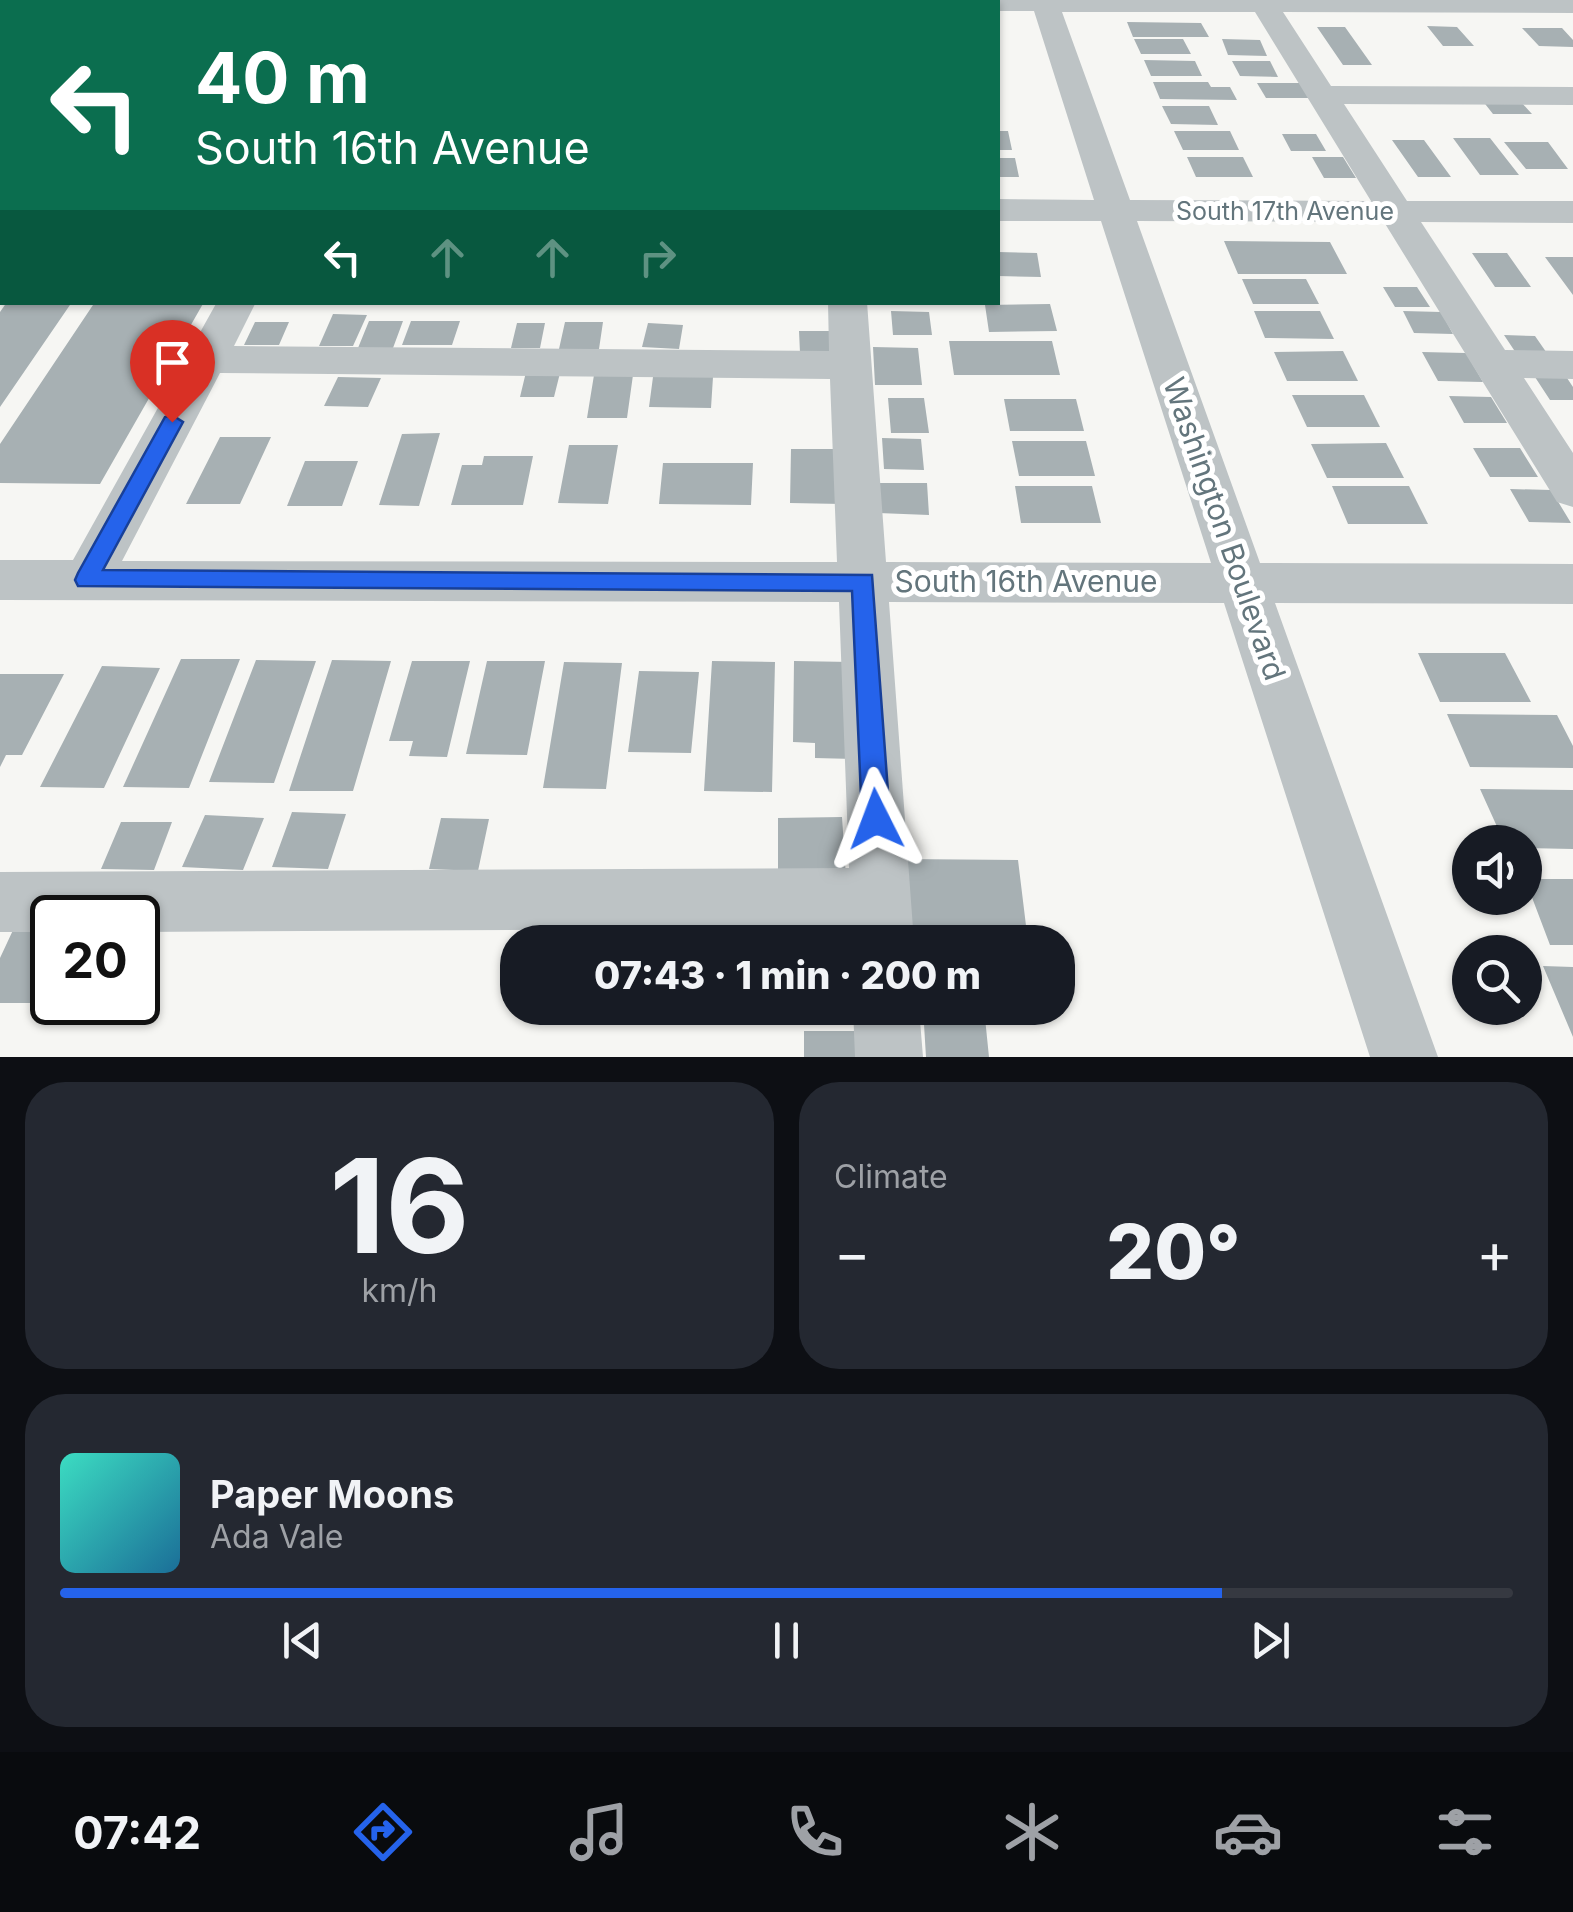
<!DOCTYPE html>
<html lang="en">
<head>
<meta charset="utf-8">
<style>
  :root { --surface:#171b24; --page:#242831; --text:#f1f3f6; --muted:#9ea1a6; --line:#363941; --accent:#2563eb }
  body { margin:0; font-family:Inter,sans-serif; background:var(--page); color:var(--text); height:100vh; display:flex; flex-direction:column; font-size:38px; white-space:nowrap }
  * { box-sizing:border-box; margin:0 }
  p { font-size:32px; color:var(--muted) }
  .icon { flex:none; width:55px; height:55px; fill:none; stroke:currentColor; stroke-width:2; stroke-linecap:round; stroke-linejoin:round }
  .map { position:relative; height:1057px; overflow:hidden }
  .panel { display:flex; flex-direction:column; gap:25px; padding:25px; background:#0d0f14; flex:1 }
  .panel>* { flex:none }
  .hud { position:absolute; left:0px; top:0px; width:1000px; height:305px; box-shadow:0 2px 8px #0004; background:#0b6e4f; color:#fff; overflow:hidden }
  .buttons { position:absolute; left:1452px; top:825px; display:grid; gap:20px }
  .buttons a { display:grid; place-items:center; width:90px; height:90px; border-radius:50%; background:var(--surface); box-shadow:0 2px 8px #0004; font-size:50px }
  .speed { position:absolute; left:30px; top:895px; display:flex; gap:20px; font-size:50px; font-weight:700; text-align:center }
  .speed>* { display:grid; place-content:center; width:130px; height:130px; border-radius:50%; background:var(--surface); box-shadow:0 2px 8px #0004; line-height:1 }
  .speed .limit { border:5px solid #111; border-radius:15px; background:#fff; color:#111 }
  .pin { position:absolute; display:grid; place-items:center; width:85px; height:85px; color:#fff; margin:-102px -42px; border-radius:50% 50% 50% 0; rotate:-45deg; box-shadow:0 0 10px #0007 }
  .pin .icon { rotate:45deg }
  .me { position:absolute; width:110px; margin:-55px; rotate:357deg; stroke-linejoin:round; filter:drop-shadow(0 0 8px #0008) }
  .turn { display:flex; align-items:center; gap:35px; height:210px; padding:0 30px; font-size:45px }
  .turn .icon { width:130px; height:130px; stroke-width:2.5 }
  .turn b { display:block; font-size:70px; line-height:85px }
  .lanes { display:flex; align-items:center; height:95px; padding:0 30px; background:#0003; justify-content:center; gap:50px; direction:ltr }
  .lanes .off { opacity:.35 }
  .big { font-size:75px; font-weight:800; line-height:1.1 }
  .panel .card { flex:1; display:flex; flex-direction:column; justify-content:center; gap:15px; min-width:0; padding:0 35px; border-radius:40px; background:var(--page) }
  .panel .dial { align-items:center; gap:0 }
  .dial b { font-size:130px; line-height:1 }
  .song { display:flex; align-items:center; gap:30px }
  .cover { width:120px; height:120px; border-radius:15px; background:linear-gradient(135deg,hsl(170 70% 55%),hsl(200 70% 35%)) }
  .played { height:10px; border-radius:5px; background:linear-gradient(90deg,var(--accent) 80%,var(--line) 80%) }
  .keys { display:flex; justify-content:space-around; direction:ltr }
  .heat { display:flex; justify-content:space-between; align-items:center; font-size:55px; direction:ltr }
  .panel .tiles { flex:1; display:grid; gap:25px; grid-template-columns:1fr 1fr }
  .card:last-child { grid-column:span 2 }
  .trip { position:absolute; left:500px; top:925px; width:575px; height:100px; border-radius:40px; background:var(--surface); box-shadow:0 2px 8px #0004; font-weight:800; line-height:100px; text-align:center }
  .tabs { display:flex; height:160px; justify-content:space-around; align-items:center; background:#090b0e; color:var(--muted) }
  .tabs .icon { width:70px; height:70px }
  .tabs .selected { color:var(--accent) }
  .tabs b { font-size:45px; color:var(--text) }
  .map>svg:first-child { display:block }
</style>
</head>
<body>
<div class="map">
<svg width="1573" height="1057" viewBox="0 0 1573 1057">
  <rect width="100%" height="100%" fill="#f6f6f3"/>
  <path fill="#a7b0b3" d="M1127,22L1201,23L1209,37H1133Z
    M1427,26L1457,27L1474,46H1443Z
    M1317,27H1345L1372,65H1343Z
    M1522,28H1562L1573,40V47L1539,46Z
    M1134,39H1183L1191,54H1141Z
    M1222,39L1260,40L1267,56L1228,55Z
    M1144,60L1195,61L1202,76H1151Z
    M1232,61H1270L1278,77L1240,76Z
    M1153,82H1208L1211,87H1230L1237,100L1160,99Z
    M1257,83H1301L1311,98H1266Z
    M1482,100L1520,101L1532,114H1493Z
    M1162,106H1209L1218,125L1171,124Z
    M998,131H1008L1012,150H998Z
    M1174,131H1230L1239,150H1183Z
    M1282,134H1316L1326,151H1291Z
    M1453,138H1490L1519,175H1480Z
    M1392,140H1424L1451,177H1418Z
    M1504,142H1548L1568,169H1526Z
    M1187,157H1243L1253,177H1196Z
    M1312,157H1343L1356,178H1324Z
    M998,158H1015L1019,177H998Z
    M1224,241L1330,242L1347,274H1238Z
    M998,252L1037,253L1041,277L998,276Z
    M1472,253H1507L1531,287H1495Z
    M1545,257H1573V295Z
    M1242,279H1306L1319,304H1253Z
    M1383,287H1417L1430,307H1395Z
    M7,302H72L0,407V312Z
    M95,302H204L100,484L0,483V444Z
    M1050,304L1057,331L989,332L985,305Z
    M891,311L929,312L932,335H893Z
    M1254,311H1320L1334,339L1265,338Z
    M1403,311L1441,312L1453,334L1414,333Z
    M333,314L367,315L353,346H319Z
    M369,321H403L393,348H358Z
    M411,321H460L452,345H402Z
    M255,322H289L279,345H244Z
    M565,322H603L599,349H559Z
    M517,323H545L540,348H511Z
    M648,323L683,325L679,349L642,347Z
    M799,331H833L834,353H800Z
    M1504,335L1535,336L1551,359H1520Z
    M949,341H1052L1060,375H954Z
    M873,347L918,348L922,385H875Z
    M1343,351L1358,381H1287L1274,352Z
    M1422,352L1466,353L1483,382L1438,381Z
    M526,372L560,373L554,397H520Z
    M1533,374L1565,375L1573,387V400H1550Z
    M594,375H633L627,418H587Z
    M338,377L381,378L368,407L324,406Z
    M653,377H713L711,408L649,407Z
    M1292,395H1364L1380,427H1307Z
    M1449,396L1491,397L1507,423H1464Z
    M888,398H924L929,433H891Z
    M1004,399H1076L1084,431H1010Z
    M440,433L419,506L379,505L402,434Z
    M220,437H271L240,504H186Z
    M882,438L921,439L924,470L884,469Z
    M1012,441H1086L1095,476H1019Z
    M1386,443L1404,478H1327L1311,444Z
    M569,445H618L608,504L558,503Z
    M1473,448H1520L1538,477H1490Z
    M791,449H841L842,504L790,503Z
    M484,456H533L523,505H451L462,465H482Z
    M305,461H358L342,506H287Z
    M663,463H753L751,505L659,504Z
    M877,483H927L929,515L878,513Z
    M1015,486H1092L1101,523H1021Z
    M1332,486H1409L1428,524H1348Z
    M1510,489L1551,490L1571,523L1529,522Z
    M1418,653H1505L1531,702H1440Z
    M181,659H240L189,788L123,787Z
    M256,660L316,661L274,783L209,782Z
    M332,660L391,661L353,791H289Z
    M412,661H470L447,757L409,756L413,741H389Z
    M487,661H545L527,755L466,754Z
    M712,661L775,662L772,792L704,791Z
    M794,661L851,662L854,759L815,758V743L793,742Z
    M564,662L622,663L606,789L543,788Z
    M102,666L160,668L104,788L40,787Z
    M639,671L699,672L691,753L628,752Z
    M0,674H64L22,755H6L0,767Z
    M1447,714L1557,715L1573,746V768L1470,767Z
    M1480,789L1573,790V849L1525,848V842H1504Z
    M292,812L346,814L328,869L272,867Z
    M205,815L264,818L243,870L182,867Z
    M842,817L846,877L778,878V818Z
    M441,818L489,819L478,871L429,869Z
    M121,822H172L154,870L101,869Z
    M903,859L1018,860L1028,942H908Z
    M1525,879H1573V945H1550Z
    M14,928H52V959L34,1003H0V958Z
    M1543,966L1573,967V1037Z
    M923,1008H984L989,1057H926Z
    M804,1031H860L861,1057H804Z"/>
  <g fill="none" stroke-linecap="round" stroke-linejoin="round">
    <path fill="#bdc3c5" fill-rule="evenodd" d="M57,0H909L910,2H59Z
      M986,0H1573V13L1283,12L1331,86L1573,87V105L1344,104L1407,201H1573V223L1421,222L1505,350L1573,351V379L1524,378L1573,453V507L1557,502L1384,222L1137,221L1260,563L1573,564V604L1275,603L1438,1057H1370L1224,603L889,602L914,942H852L851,928L138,932V918H52V932H0V872L849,868L839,602L0,600V560H73L217,302H256L234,346L829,351L828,302H867L886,562L1211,563L1101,221H998V199L1094,200L1034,11H998V2H984ZM1062,12H1255L1371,201L1130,200ZM220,373L830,379L837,562L122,561Z
      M0,81H2V99H0Z
      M0,195H2V217H0Z
      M853,1008H919L923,1057H855Z"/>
  </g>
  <path fill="#2563eb" stroke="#184099" stroke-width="2.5" d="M172,415L183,422L103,570L872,575L890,819L886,828L876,832L866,828L862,819L852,591L78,586L75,580L78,573L165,417Z"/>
  <g text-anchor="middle" stroke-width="10" stroke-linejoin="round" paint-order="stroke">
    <g font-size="25" fill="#63757c" stroke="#fff">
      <text x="1285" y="220">South 17th Avenue</text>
    </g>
    <g font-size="30" fill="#63757c" stroke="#fff">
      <text transform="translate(1224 529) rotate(71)" y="10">Washington Boulevard</text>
      <text x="1026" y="592">South 16th Avenue</text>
    </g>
  </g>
</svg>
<div class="buttons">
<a><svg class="icon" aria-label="sound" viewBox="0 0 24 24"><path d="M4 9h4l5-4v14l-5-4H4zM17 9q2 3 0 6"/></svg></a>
<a><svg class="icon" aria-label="search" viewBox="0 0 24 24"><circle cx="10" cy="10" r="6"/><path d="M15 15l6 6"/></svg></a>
</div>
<div class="speed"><div class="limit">20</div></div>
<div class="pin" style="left:172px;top:422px;background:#d93025"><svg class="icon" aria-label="arrive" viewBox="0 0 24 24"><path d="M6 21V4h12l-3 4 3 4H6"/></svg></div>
<svg class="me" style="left:876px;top:819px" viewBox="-20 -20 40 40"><path d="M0-17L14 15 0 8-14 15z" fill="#2563eb" stroke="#fff" stroke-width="4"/></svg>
<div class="trip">07:43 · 1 min · 200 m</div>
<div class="hud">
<div class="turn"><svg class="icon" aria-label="left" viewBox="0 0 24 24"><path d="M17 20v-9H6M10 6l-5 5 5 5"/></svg><div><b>40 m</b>South 16th Avenue</div></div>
<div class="lanes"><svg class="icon" aria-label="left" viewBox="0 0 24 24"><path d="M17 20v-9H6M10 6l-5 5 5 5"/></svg><svg class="icon off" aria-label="ahead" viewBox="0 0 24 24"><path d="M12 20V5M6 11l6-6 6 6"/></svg><svg class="icon off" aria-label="ahead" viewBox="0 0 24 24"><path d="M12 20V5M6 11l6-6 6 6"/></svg><svg class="icon off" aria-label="right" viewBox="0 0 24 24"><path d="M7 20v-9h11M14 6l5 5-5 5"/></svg></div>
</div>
</div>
<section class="panel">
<div class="tiles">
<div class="card dial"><b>16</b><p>km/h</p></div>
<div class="card"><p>Climate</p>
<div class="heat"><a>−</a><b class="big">20°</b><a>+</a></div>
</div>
<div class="card">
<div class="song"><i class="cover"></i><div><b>Paper Moons</b><p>Ada Vale</p></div></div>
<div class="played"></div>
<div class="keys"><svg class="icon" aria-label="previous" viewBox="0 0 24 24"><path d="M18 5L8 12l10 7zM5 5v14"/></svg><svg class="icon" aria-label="pause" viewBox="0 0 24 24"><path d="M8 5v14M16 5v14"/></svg><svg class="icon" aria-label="next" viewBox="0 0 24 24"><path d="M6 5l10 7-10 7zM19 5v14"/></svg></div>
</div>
</div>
</section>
<nav class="tabs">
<b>07:42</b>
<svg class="icon selected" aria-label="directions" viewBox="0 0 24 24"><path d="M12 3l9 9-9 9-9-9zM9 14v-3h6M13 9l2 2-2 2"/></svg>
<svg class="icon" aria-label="music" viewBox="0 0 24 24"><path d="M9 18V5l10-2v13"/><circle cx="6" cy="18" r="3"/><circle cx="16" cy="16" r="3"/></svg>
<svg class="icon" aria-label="phone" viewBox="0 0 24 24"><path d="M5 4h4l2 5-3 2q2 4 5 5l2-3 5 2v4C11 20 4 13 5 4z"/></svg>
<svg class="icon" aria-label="climate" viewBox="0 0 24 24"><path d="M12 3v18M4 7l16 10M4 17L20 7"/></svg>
<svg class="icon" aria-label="car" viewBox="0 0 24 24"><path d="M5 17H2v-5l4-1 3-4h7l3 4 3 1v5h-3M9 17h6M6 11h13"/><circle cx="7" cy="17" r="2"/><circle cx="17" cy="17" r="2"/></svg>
<svg class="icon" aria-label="filters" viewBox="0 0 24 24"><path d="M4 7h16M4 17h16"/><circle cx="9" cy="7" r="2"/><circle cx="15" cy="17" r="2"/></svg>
</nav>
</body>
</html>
